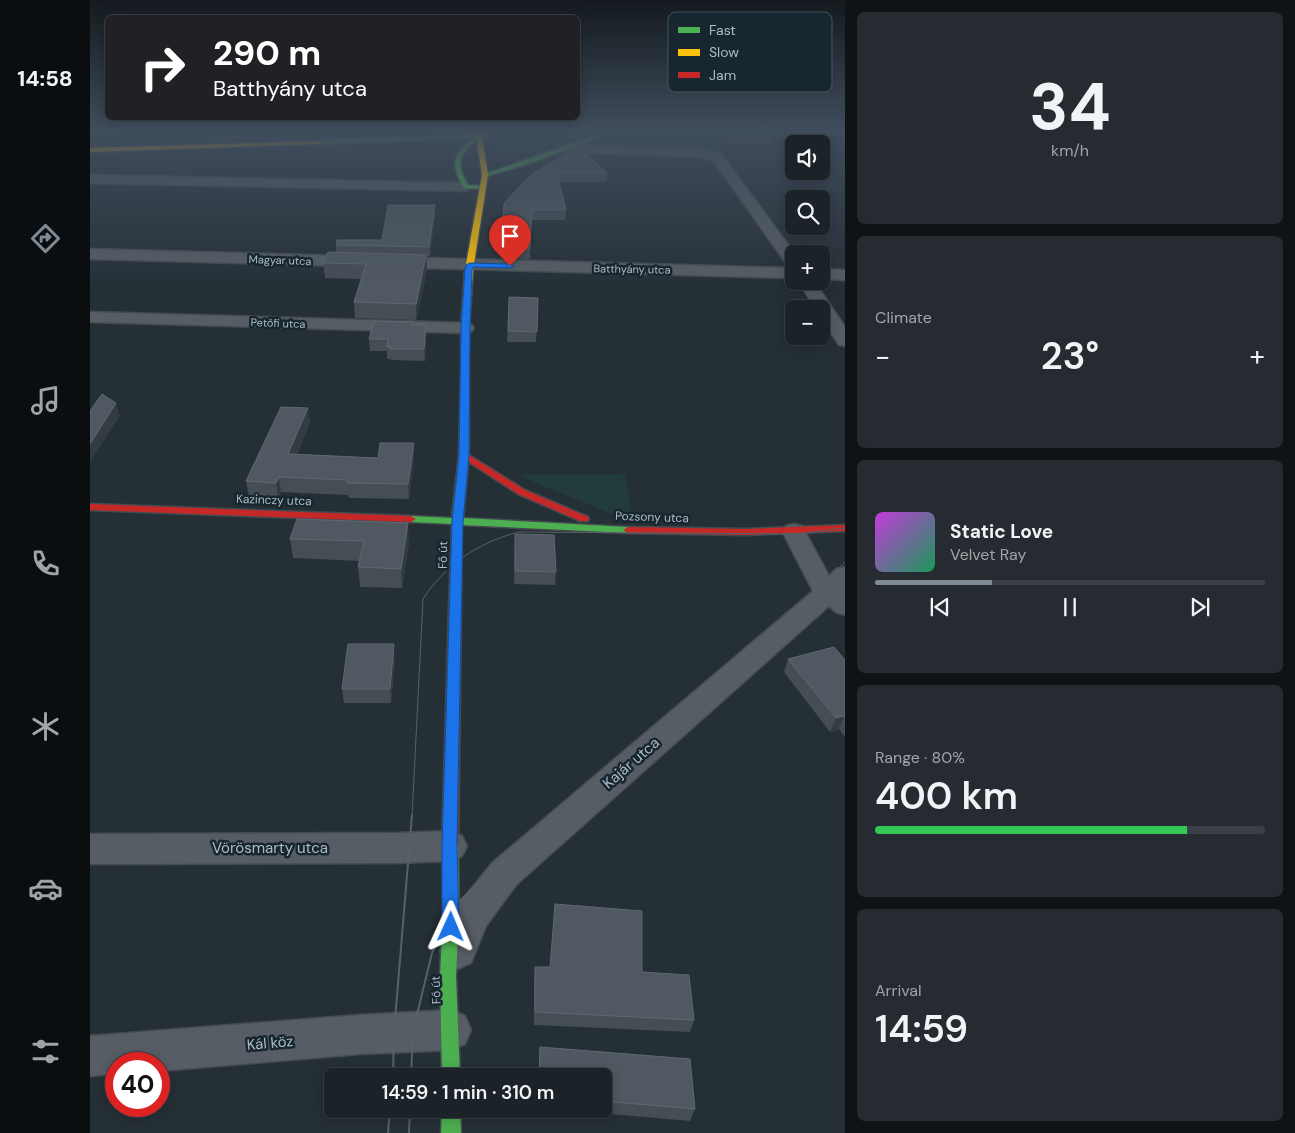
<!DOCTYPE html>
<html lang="en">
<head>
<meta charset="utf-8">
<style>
  :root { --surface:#1c2328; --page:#252b30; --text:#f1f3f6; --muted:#a0a4a8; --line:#3a4045; --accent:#7e8b95 }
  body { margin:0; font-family:"DM Sans",sans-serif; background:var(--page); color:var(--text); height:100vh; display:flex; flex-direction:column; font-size:19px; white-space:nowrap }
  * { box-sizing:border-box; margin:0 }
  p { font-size:16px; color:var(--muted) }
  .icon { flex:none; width:28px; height:28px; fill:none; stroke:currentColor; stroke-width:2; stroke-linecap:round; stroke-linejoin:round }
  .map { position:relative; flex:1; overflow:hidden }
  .sheet { display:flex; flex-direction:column; gap:12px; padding:12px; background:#0f1316; width:450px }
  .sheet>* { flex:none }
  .banner { position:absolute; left:15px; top:15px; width:475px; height:105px; border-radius:8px; box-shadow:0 2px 12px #0003,0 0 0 1px var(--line); background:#202124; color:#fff; overflow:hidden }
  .tools { position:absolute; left:695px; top:135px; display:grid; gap:10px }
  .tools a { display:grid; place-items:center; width:45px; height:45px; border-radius:8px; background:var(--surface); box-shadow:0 2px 12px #0003,0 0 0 1px var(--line); font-size:25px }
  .speed { position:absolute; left:15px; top:1052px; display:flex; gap:10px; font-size:25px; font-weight:700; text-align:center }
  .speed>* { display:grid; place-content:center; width:65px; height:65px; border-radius:50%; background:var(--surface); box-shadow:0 2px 12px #0003,0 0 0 1px var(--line); line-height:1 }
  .speed .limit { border:8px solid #d22; background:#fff; color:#111 }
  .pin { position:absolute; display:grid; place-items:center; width:42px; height:42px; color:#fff; margin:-51px -21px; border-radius:50% 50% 50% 0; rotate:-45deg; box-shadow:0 0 5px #0007 }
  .pin .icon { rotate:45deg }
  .me { position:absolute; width:55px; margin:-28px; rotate:1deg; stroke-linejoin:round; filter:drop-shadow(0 0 4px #0008) }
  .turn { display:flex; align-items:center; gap:18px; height:105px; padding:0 25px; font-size:22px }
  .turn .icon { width:65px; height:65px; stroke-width:2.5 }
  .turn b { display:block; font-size:35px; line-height:42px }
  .big { font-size:38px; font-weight:600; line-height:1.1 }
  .sheet .tile { flex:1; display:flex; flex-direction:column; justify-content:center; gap:8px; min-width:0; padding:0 18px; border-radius:8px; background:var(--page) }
  .sheet .dial { align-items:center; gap:0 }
  .dial b { font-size:65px; line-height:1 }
  .song { display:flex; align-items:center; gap:15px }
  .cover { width:60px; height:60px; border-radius:8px; background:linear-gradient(135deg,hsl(290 70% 55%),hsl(150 70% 35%)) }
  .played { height:5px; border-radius:2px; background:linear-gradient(90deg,var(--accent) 30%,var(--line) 30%) }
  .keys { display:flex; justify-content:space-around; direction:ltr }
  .heat { display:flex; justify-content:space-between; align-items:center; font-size:28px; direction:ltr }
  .charge { height:8px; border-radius:4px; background:linear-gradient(90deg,#34c759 80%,var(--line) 0) }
  .trip { position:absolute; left:234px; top:1068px; width:288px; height:50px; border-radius:8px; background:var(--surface); box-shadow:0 2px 12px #0003,0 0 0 1px var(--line); font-weight:600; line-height:50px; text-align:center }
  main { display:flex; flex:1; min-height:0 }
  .tab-bar { display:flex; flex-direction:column; width:90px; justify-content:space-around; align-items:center; background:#0b0e10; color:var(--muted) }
  .tab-bar .icon { width:35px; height:35px }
  .tab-bar .current { color:var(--accent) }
  .tab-bar b { font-size:22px; color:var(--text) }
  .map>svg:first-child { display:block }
</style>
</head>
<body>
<main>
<nav class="tab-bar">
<b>14:58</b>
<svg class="icon current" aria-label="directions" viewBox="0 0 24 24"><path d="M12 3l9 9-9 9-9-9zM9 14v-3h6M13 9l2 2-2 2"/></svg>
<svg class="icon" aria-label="music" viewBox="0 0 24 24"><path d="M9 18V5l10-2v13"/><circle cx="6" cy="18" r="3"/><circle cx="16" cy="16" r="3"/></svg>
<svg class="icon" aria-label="phone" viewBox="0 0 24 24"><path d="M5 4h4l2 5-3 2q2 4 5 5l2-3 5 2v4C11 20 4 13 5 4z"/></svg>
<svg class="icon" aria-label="climate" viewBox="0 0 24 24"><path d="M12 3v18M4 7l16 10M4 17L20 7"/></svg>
<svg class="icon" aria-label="car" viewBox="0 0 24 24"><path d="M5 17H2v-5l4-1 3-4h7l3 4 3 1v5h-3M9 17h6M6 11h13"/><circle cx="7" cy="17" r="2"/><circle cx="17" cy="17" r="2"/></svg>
<svg class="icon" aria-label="filters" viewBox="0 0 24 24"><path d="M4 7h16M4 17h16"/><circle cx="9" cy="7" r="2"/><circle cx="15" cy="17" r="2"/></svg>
</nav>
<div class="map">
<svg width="755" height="1133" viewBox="0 0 755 1133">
  <rect width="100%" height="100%" fill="#252f36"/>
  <path fill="#223b3b" d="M0,130H364V131L0,146Z
    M404,130H502L441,152L406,150Z
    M557,130H617L631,152L507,149Z
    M535,474L543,519L536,520L427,475Z"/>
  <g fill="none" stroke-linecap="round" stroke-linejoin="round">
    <defs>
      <path id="street" d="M475,145L610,149L631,154L705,254L704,268L698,266L623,160L610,157L471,152L469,149L471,146Z
        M0,175L376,183L383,187L376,191L0,183Z
        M0,249L704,268V278L0,259Z
        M731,269L755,270V280L731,279Z
        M708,281H724L755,327V346L749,345L731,318V309H726Z
        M0,312L375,323L381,324L384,328L381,332L375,333L0,322Z
        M704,524L712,526L739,576L746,569L755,567V615L746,612L739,606L426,885L396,926L381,963L368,969L355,963L350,951L369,904L402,863L723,591L692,531L696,526Z
        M360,831L372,836L377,846L372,856L360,861L308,863L0,864V834L308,833Z
        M361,1010L375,1016L381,1030L375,1044L361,1050L270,1054L69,1071V1064H26V1074L0,1076V1036L270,1015Z"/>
      <path id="fast" d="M521,130H529L444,162L395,177L392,175Z
        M391,135V137C371,152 364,162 378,185L394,186V188L392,189L374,188C360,166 362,153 383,138L229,144L226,142L229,140Z
        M375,371L379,374V455L373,518L538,527L543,530L538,533L372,525L371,608L365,612L359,608L362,524L321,522L316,519L321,516L362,518L369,455L371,374Z
        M360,838L365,840L368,845L369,910L366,977L370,1076H352L350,977L353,910L352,845L355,840Z
        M352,1109H370L371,1133H351Z"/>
      <path id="slow" d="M385,130H391L398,175L383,270L379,328V374L375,377L371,374V328L375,270L392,175Z
        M231,141L229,144L0,152V148Z"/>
      <path id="jam" d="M374,452L435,490L498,517L499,519L498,521H490L428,494L371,457L369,455L371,453Z
        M0,504L321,516L326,519L321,522L0,510Z
        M755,525V531L655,535L538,533L533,530L538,527L655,529Z
        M365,604L371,608L368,845L365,850L360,852L355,850L352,845L359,608Z"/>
    </defs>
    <use href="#street" stroke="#444b50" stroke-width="3"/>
    <use href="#fast" stroke="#444b50" stroke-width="3"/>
    <use href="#slow" stroke="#444b50" stroke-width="3"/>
    <use href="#jam" stroke="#444b50" stroke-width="3"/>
    <use href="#street" fill="#565d64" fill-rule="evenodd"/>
    <use href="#fast" fill="#4caf50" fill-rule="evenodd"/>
    <use href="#slow" fill="#ffc107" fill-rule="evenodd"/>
    <use href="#jam" fill="#c62828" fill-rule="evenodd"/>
    <path stroke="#596167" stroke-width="1" d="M322,817L333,599C356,564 388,543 428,532L706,534L755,528
      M465,817L715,602L755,562"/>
    <path stroke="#596167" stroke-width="2" d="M303,1076L304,1032L322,815
      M321,1076L323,1031L342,953L361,910L389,882L467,815
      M298,1133L300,1109
      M319,1133L320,1109"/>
  </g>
  <path fill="#454d55" d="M630,130H683L681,143H639Z
    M488,146L517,173L516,182H469L476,210L475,220H441L440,259L411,258V248Z
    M345,205V214L340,256H336L337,270L326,320L265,318L264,302L271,279L235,278L233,263L246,252V245L292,240Z
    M419,297L448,298L446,342H417Z
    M323,322V325L336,337L335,361L301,360V359H297V351H280L279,339Z
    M220,422L207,454L288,458H324L319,499L259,498L258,495L191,492L188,498L159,496L156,481Z
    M425,534L466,572L465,585L424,584Z
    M200,539L319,542L312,588L270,587L268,567L269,561L203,558Z
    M305,658L301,703H254L252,689Z
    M698,659L755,660V737L749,729L740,732L694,672Z
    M445,967L552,972L604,1020L600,1032L444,1025V979Z
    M450,1047L605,1109L600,1121L463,1109H512V1076H448Z"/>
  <path fill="#333c43" d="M345,205V214L340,256L339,247Z
    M336,255L337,270L326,320V304Z
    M336,325V337L335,361L334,349Z
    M26,403L30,416L0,462V444Z
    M218,408L220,422L200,469L198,454Z
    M324,443V458L319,499L318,484Z
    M189,477L191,492L188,498L186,483Z
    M318,523L319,542L312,588L311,569Z
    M304,644L305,658L301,703L300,689Z
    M754,716L749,729L740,732L746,718Z"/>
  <path fill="#505961" stroke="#5f6971" d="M488,146L517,173H467L476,210H442L440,249L411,248L414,203L442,174Z
    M298,205H345L339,247L246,245L247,240H292Z
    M238,252L336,255L326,304L264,302L276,264L233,263Z
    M419,297L448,298L447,332L418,331Z
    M284,321L323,322L322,325H336L334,349H300L301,347H297L298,339H279Z
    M12,394L26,403L0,444V411Z
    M191,407L218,408L198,454L288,458L290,443H324L318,484L257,483L258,480L189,477L186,483L156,481Z
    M207,519L318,523L311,569L268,567L274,541L200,539Z
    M425,534L464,535L466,572L425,571Z
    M258,644H304L300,689H252Z
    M744,647L755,660V716H754L746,718L698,659Z
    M465,904L552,911V972L599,975L604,1020L445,1012V967H460Z
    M450,1047L600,1059L605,1109L512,1101V1076H449Z"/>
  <linearGradient id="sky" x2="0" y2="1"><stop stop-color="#141a1e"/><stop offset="0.45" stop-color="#404d5d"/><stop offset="1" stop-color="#404d5d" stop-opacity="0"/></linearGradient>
  <rect width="755" height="289" fill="url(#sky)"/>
  <path fill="#1a73e8" stroke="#114b97" d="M380,263L420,264L424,266L420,268L383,267L382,270L380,328L379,455L373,521L367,846L369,927L366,932L361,935L355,932L352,927V846L362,521L369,455L371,328L375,270L376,265Z"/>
  <g text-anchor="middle" stroke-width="5" stroke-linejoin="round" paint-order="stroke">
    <g font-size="11" fill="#aebcc8" stroke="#182630">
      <text transform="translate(190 260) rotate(2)" y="4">Magyar utca</text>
      <text transform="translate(542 269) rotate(1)" y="4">Batthyány utca</text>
      <text transform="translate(188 323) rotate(2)" y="4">Petőfi utca</text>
    </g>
    <g font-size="12" fill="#aebcc8" stroke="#182630">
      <text transform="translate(184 500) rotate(2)" y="4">Kazinczy utca</text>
      <text transform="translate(562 517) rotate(2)" y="4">Pozsony utca</text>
      <text transform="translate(353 555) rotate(-89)" y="4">Fő út</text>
      <text transform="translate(346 990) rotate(-92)" y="4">Fő út</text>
    </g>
    <g font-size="15" fill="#aebcc8" stroke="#182630">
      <text transform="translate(541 763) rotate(-41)" y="5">Kajár utca</text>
      <text x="180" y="853">Vörösmarty utca</text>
      <text transform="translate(180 1043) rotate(-5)" y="5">Kál köz</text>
    </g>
  </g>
  <rect x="578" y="12" width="164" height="80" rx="8" fill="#182630" stroke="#45535e" stroke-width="1"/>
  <rect x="588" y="27" width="22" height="6" fill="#4caf50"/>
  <rect x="588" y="49" width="22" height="7" fill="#ffc107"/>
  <rect x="588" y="72" width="22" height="6" fill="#c62828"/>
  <g font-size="14" fill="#aebcc8">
    <text x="619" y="35">Fast</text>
    <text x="619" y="57">Slow</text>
    <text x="619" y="80">Jam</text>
  </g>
</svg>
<div class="tools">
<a><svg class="icon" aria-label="sound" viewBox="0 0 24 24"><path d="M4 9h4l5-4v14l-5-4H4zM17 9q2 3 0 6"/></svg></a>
<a><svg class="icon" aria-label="search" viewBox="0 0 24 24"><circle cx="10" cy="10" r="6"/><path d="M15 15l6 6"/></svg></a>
<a>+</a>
<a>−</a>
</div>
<div class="speed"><div class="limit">40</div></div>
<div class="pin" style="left:420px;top:266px;background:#d93025"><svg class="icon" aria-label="arrive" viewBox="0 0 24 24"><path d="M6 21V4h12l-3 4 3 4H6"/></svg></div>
<svg class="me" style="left:361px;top:927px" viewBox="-20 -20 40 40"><path d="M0-17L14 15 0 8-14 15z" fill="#1a73e8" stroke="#fff" stroke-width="4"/></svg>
<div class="trip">14:59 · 1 min · 310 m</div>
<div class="banner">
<div class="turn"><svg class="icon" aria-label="right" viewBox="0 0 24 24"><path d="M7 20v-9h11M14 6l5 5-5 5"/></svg><div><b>290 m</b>Batthyány utca</div></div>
</div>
</div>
<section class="sheet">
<div class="tile dial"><b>34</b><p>km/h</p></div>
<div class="tile"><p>Climate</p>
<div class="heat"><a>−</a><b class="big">23°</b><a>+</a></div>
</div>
<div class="tile">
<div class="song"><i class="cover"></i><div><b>Static Love</b><p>Velvet Ray</p></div></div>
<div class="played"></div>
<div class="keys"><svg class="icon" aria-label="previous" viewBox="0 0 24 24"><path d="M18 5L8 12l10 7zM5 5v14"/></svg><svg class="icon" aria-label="pause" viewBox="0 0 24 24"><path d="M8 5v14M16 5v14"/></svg><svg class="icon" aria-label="next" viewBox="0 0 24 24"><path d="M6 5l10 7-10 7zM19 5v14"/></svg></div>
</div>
<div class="tile"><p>Range · 80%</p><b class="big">400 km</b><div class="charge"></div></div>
<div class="tile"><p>Arrival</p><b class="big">14:59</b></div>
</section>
</main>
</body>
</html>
